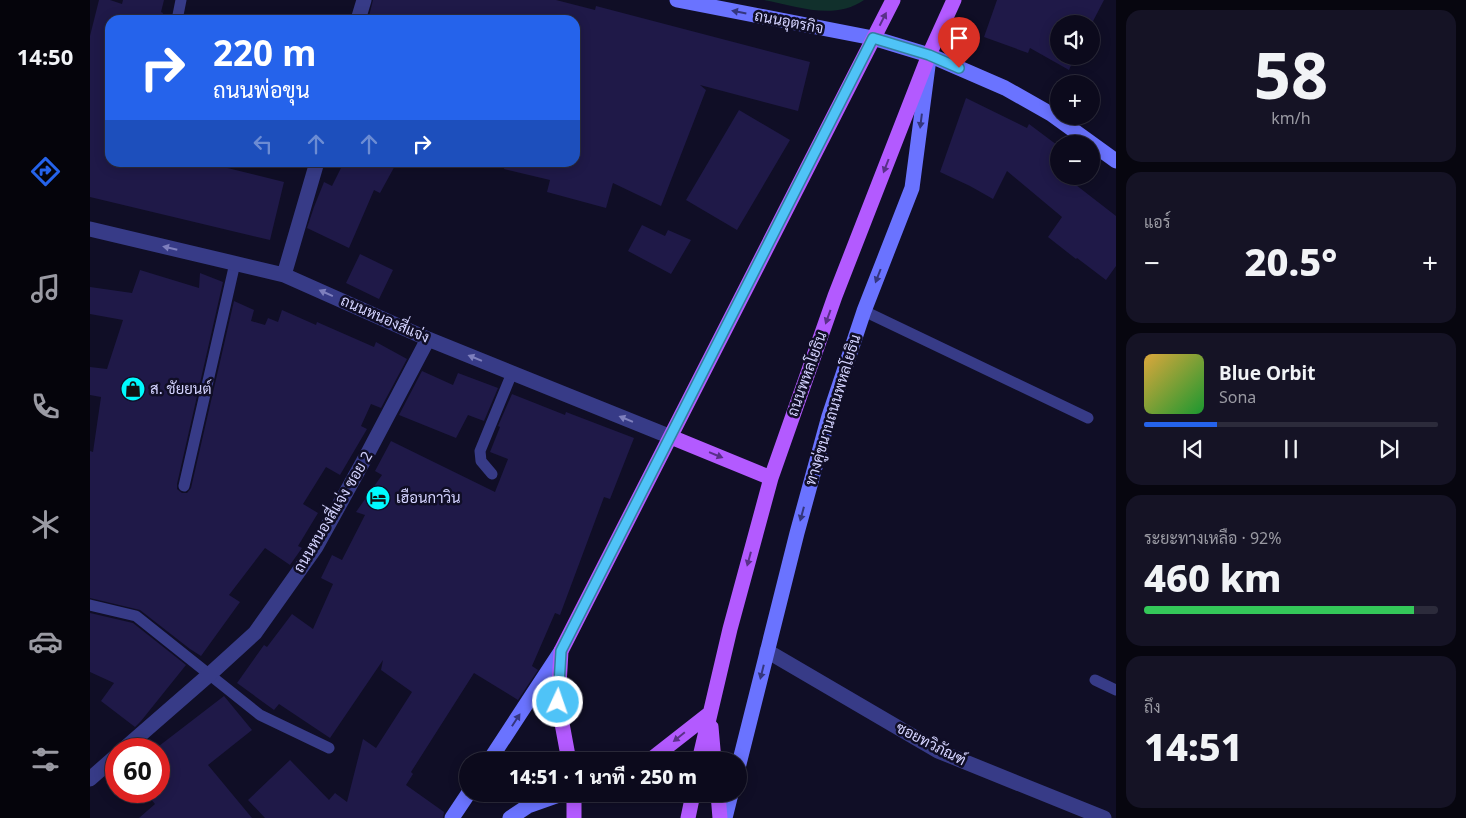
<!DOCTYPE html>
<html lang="th">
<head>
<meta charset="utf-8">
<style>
  :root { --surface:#0c0a1c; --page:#151325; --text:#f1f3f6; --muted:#9a9aa3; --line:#2c2b3b; --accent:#2563eb }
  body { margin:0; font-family:"Noto Sans",Sarabun,sans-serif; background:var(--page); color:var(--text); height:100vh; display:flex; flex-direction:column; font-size:19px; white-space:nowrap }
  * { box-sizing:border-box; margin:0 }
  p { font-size:16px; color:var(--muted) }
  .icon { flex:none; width:28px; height:28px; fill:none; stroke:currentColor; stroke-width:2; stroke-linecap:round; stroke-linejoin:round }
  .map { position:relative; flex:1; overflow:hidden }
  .side { display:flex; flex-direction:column; gap:10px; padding:10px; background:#07060f; width:350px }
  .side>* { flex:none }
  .banner { position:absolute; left:15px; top:15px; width:475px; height:152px; border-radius:15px; box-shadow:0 2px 12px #0003,0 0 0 1px var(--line); background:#2563eb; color:#fff; overflow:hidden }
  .fabs { position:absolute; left:960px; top:15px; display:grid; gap:10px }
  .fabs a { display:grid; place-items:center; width:50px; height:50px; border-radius:50%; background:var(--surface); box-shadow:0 2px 12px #0003,0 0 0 1px var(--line); font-size:25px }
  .speed { position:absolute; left:15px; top:738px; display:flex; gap:10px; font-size:25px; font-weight:700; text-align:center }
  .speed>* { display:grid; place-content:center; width:65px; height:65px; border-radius:50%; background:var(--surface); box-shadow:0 2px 12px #0003,0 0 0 1px var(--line); line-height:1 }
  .speed .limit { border:8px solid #d22; background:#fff; color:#111 }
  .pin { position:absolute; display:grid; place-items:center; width:42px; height:42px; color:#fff; margin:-51px -21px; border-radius:50% 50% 50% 0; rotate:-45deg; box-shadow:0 0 5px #0007 }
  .pin .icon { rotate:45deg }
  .me { position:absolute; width:55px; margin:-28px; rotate:3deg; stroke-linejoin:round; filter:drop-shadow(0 0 4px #0008) }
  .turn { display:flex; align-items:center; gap:18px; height:105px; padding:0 25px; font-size:22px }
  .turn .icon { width:65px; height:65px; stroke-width:2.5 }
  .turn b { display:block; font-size:35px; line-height:42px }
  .lanes { display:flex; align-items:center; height:48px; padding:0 25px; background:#0003; justify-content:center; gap:25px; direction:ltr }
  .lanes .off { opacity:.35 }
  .big { font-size:38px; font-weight:800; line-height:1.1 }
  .side .tile { flex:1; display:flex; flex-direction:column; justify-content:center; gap:8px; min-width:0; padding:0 18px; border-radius:15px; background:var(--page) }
  .side .dial { align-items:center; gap:0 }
  .dial b { font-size:65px; line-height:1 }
  .song { display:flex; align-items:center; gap:15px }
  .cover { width:60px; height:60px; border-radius:8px; background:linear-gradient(135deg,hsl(40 70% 55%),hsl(130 70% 35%)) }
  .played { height:5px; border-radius:2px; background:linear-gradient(90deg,var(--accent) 25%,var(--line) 25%) }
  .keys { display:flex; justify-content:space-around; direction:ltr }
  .heat { display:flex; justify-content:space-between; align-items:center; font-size:28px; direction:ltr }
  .charge { height:8px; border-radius:4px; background:linear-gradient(90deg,#34c759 92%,var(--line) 0) }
  .trip { position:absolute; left:369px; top:752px; width:288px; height:50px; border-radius:25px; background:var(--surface); box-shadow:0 2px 12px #0003,0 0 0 1px var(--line); font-weight:800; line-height:50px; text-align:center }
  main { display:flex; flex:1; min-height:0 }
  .dock { display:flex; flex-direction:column; width:90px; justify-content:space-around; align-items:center; background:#05040b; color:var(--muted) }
  .dock .icon { width:35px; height:35px }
  .dock .selected { color:var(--accent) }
  .dock b { font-size:22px; color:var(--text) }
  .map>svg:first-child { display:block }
</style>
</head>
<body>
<main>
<nav class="dock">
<b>14:50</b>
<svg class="icon selected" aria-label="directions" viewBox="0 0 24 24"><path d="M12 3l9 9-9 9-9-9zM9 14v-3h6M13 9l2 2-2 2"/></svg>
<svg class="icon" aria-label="music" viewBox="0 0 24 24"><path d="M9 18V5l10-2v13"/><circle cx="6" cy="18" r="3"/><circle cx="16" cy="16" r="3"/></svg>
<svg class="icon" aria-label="phone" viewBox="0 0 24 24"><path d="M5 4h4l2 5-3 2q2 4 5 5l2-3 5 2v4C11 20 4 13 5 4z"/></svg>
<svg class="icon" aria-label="climate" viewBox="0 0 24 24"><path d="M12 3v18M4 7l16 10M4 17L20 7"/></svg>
<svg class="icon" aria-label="car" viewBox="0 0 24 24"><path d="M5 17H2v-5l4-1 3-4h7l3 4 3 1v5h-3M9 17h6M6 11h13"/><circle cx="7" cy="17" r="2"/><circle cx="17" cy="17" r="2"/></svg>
<svg class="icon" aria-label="filters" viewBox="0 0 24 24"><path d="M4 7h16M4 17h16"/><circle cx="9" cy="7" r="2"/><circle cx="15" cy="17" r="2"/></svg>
</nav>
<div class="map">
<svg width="1026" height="818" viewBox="0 0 1026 818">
  <rect width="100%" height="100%" fill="#100e26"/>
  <path fill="#11302c" d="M674,0H774C744,21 706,6 674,0Z"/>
  <path fill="#1f1948" d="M9,0H20L32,4L33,0H74L71,12L73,13L72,20H20V162H113L194,182L180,240L0,197V36Z
    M283,0H466L505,10L506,6L720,62L708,111L610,85L616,90L571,206L523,183L516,208L457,192L460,180L414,169L415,162H485V20H278Z
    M907,0H1014L1001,25L969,24V56H985L979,70L940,48L938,53L894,37Z
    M876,98L937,128L939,124L963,142L969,146V176H993L986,185L1026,216V266L1016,280L987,258L986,259L958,237L972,217L917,171L903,199L880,186L850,172Z
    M649,110L700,140L647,230L596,200Z
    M254,162H307L290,193L284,190L259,248L217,228L224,207L234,182L242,186Z
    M552,225L575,236L578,230L601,240L581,274L538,251Z
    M270,254L303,270L289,299L256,283Z
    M50,270L109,288L110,273L133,282L87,484V489L92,493H97L101,488L144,301L164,310L161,321L175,325L178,318L188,322L192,310L226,325L227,322L284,347L286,342L317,359L291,408L281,404L271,426L277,429L250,475L236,467L213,504L228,513L208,546L212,548L200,565L175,548L139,595L150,602L111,656L100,649L50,610L0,598V451L3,452L11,397L0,395V367L17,369L33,320L0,314V287L42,293Z
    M332,371L363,385L368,373L408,388L394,421L378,415L366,438L309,415Z
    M422,394L475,415L476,412L544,438L520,499L514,497L470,615L465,613L442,666L448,670L428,700L384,673L321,772L323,774L316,785L354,812L353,818H175L158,800L200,760L239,800L245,793L257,802L273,739L286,748L322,692L291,670L293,660L240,738L189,704L184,710L147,683L174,645L177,647L202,614L223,629L243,584L231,578L242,555L252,560L275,515L266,512L292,475L285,471L301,441L405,492L418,459L400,452L410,427L408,426Z
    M0,613L43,623L96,665L51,721L45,727L11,701L24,683L0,672Z
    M134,696L162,730L118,765L162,818H49L65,804L54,791H69V746Z"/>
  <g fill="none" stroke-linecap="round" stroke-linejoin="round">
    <path stroke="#373b87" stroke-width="11" d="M87,20L91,0
      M774,311L998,418
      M402,474L391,461L390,451L422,373
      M94,486L145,263
      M0,605L46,616L170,715L239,748
      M1005,680L1026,690"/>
    <path stroke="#373b87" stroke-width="15" d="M268,20L274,0
      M0,229L194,275L338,339L581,437
      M194,275L227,162
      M677,651L848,751L1014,818
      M34,749L120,674L165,633L226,547L279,451L338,339
      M0,779L26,756"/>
    <path stroke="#6a73ff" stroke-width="15" d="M587,0L783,38L839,55L915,88L961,114L1026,161
      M399,761L471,651
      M648,768L707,533L739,416L774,311L822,188L838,66
      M362,818L378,794
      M420,818L438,806L472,794
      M635,818L641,794"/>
    <path stroke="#b35aff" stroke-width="15" d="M581,437L681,478
      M621,727L624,761
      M479,761L468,702L471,651L803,0
      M559,761L619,714
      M609,761L640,629L681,478L745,296L839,55L864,0
      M484,794V818
      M628,794L630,818
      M598,818L603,794"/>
  </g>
  <defs><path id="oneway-solid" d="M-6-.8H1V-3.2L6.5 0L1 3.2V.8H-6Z" transform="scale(1.25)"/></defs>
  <g fill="#34367d">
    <use href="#oneway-solid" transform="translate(649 12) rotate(-169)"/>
    <use href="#oneway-solid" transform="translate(831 121) rotate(97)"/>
    <use href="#oneway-solid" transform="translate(788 276) rotate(111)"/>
    <use href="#oneway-solid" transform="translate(712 514) rotate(105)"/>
    <use href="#oneway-solid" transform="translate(672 672) rotate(104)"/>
    <use href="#oneway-solid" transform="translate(426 720) rotate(-57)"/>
  </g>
  <g fill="#593088">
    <use href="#oneway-solid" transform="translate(793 19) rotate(-63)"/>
    <use href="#oneway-solid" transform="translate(796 166) rotate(111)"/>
    <use href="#oneway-solid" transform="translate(738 317) rotate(110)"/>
    <use href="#oneway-solid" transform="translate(626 455) rotate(22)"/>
    <use href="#oneway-solid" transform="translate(659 559) rotate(105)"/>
    <use href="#oneway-solid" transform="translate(589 737) rotate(141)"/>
  </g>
  <g fill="#7e7fbd">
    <use href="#oneway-solid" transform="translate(80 248) rotate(-167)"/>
    <use href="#oneway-solid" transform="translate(236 293) rotate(-156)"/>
    <use href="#oneway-solid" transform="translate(385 358) rotate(-158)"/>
    <use href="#oneway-solid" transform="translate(536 419) rotate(-158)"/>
  </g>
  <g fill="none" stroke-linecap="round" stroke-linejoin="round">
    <defs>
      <path id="route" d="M468,702L471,651L783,38L839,55L869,68"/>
    </defs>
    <use href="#route" stroke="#337fa1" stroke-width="12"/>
    <use href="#route" stroke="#4fc3f7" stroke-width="9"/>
  </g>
  <defs>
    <symbol id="shop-disc" viewBox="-11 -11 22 22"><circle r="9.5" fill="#00fafe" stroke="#100e26"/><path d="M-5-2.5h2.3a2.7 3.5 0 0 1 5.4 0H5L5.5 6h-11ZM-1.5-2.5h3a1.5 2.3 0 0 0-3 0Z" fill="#111"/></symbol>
    <symbol id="hotel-disc" viewBox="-11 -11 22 22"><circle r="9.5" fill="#00fafe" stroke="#100e26"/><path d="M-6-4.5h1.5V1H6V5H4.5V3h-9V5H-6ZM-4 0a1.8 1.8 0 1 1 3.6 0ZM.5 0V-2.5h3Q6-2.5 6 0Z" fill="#111"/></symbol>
  </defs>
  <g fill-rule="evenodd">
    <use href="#shop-disc" x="29" y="375" width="28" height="28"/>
    <use href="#hotel-disc" x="274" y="484" width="28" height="28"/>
  </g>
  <g text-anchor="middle" stroke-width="5" stroke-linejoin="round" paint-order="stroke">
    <g font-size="15" fill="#d4d3ff" stroke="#100e26">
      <text transform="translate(699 22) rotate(11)" y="5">ถนนอุตรกิจ</text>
      <text transform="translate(295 319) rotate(24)" y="5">ถนนหนองสี่แจ่ง</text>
      <text transform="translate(717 374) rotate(-70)" y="5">ถนนพหลโยธิน</text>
      <text transform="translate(743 410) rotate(-73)" y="5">ทางคู่ขนานถนนพหลโยธิน</text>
      <text transform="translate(243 512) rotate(-59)" y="5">ถนนหนองสี่แจ่ง ซอย 2</text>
      <text transform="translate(841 744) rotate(27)" y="5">ซอยทวิภัณฑ์</text>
    </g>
    <g font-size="15" fill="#d4d3ff" stroke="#100e26" text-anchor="start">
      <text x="60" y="394">ส. ชัยยนต์</text>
      <text x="306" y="503">เฮือนกาวิน</text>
    </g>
  </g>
</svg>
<div class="fabs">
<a><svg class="icon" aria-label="sound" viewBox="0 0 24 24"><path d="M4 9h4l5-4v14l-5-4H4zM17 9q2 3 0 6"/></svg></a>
<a>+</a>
<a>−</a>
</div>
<div class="speed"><div class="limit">60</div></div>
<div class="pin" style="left:869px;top:68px;background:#d93025"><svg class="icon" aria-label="arrive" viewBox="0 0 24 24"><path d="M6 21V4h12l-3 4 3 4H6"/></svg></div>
<svg class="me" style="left:468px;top:702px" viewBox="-20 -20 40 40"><circle r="17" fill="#4fc3f7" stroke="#fff" stroke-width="3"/><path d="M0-11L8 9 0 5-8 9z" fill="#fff"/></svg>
<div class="trip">14:51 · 1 นาที · 250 m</div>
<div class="banner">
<div class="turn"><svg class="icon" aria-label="right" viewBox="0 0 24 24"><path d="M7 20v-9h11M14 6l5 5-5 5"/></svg><div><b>220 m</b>ถนนพ่อขุน</div></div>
<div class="lanes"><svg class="icon off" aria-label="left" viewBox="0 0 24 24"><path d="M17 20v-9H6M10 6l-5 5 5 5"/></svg><svg class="icon off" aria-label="ahead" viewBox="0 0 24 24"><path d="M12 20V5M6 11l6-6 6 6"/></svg><svg class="icon off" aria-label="ahead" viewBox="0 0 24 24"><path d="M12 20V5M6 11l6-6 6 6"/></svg><svg class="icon" aria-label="right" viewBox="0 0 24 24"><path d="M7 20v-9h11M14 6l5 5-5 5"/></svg></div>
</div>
</div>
<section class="side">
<div class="tile dial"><b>58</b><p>km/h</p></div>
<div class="tile"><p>แอร์</p>
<div class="heat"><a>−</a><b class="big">20.5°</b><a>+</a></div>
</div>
<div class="tile">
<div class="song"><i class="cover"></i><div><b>Blue Orbit</b><p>Sona</p></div></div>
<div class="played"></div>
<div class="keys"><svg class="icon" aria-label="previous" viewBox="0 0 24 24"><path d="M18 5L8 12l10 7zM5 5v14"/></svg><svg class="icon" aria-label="pause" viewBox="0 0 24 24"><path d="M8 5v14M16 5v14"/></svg><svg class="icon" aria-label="next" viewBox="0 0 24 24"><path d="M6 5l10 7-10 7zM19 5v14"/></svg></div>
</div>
<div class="tile"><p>ระยะทางเหลือ · 92%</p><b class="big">460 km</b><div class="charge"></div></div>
<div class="tile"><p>ถึง</p><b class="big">14:51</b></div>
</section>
</main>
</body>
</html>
